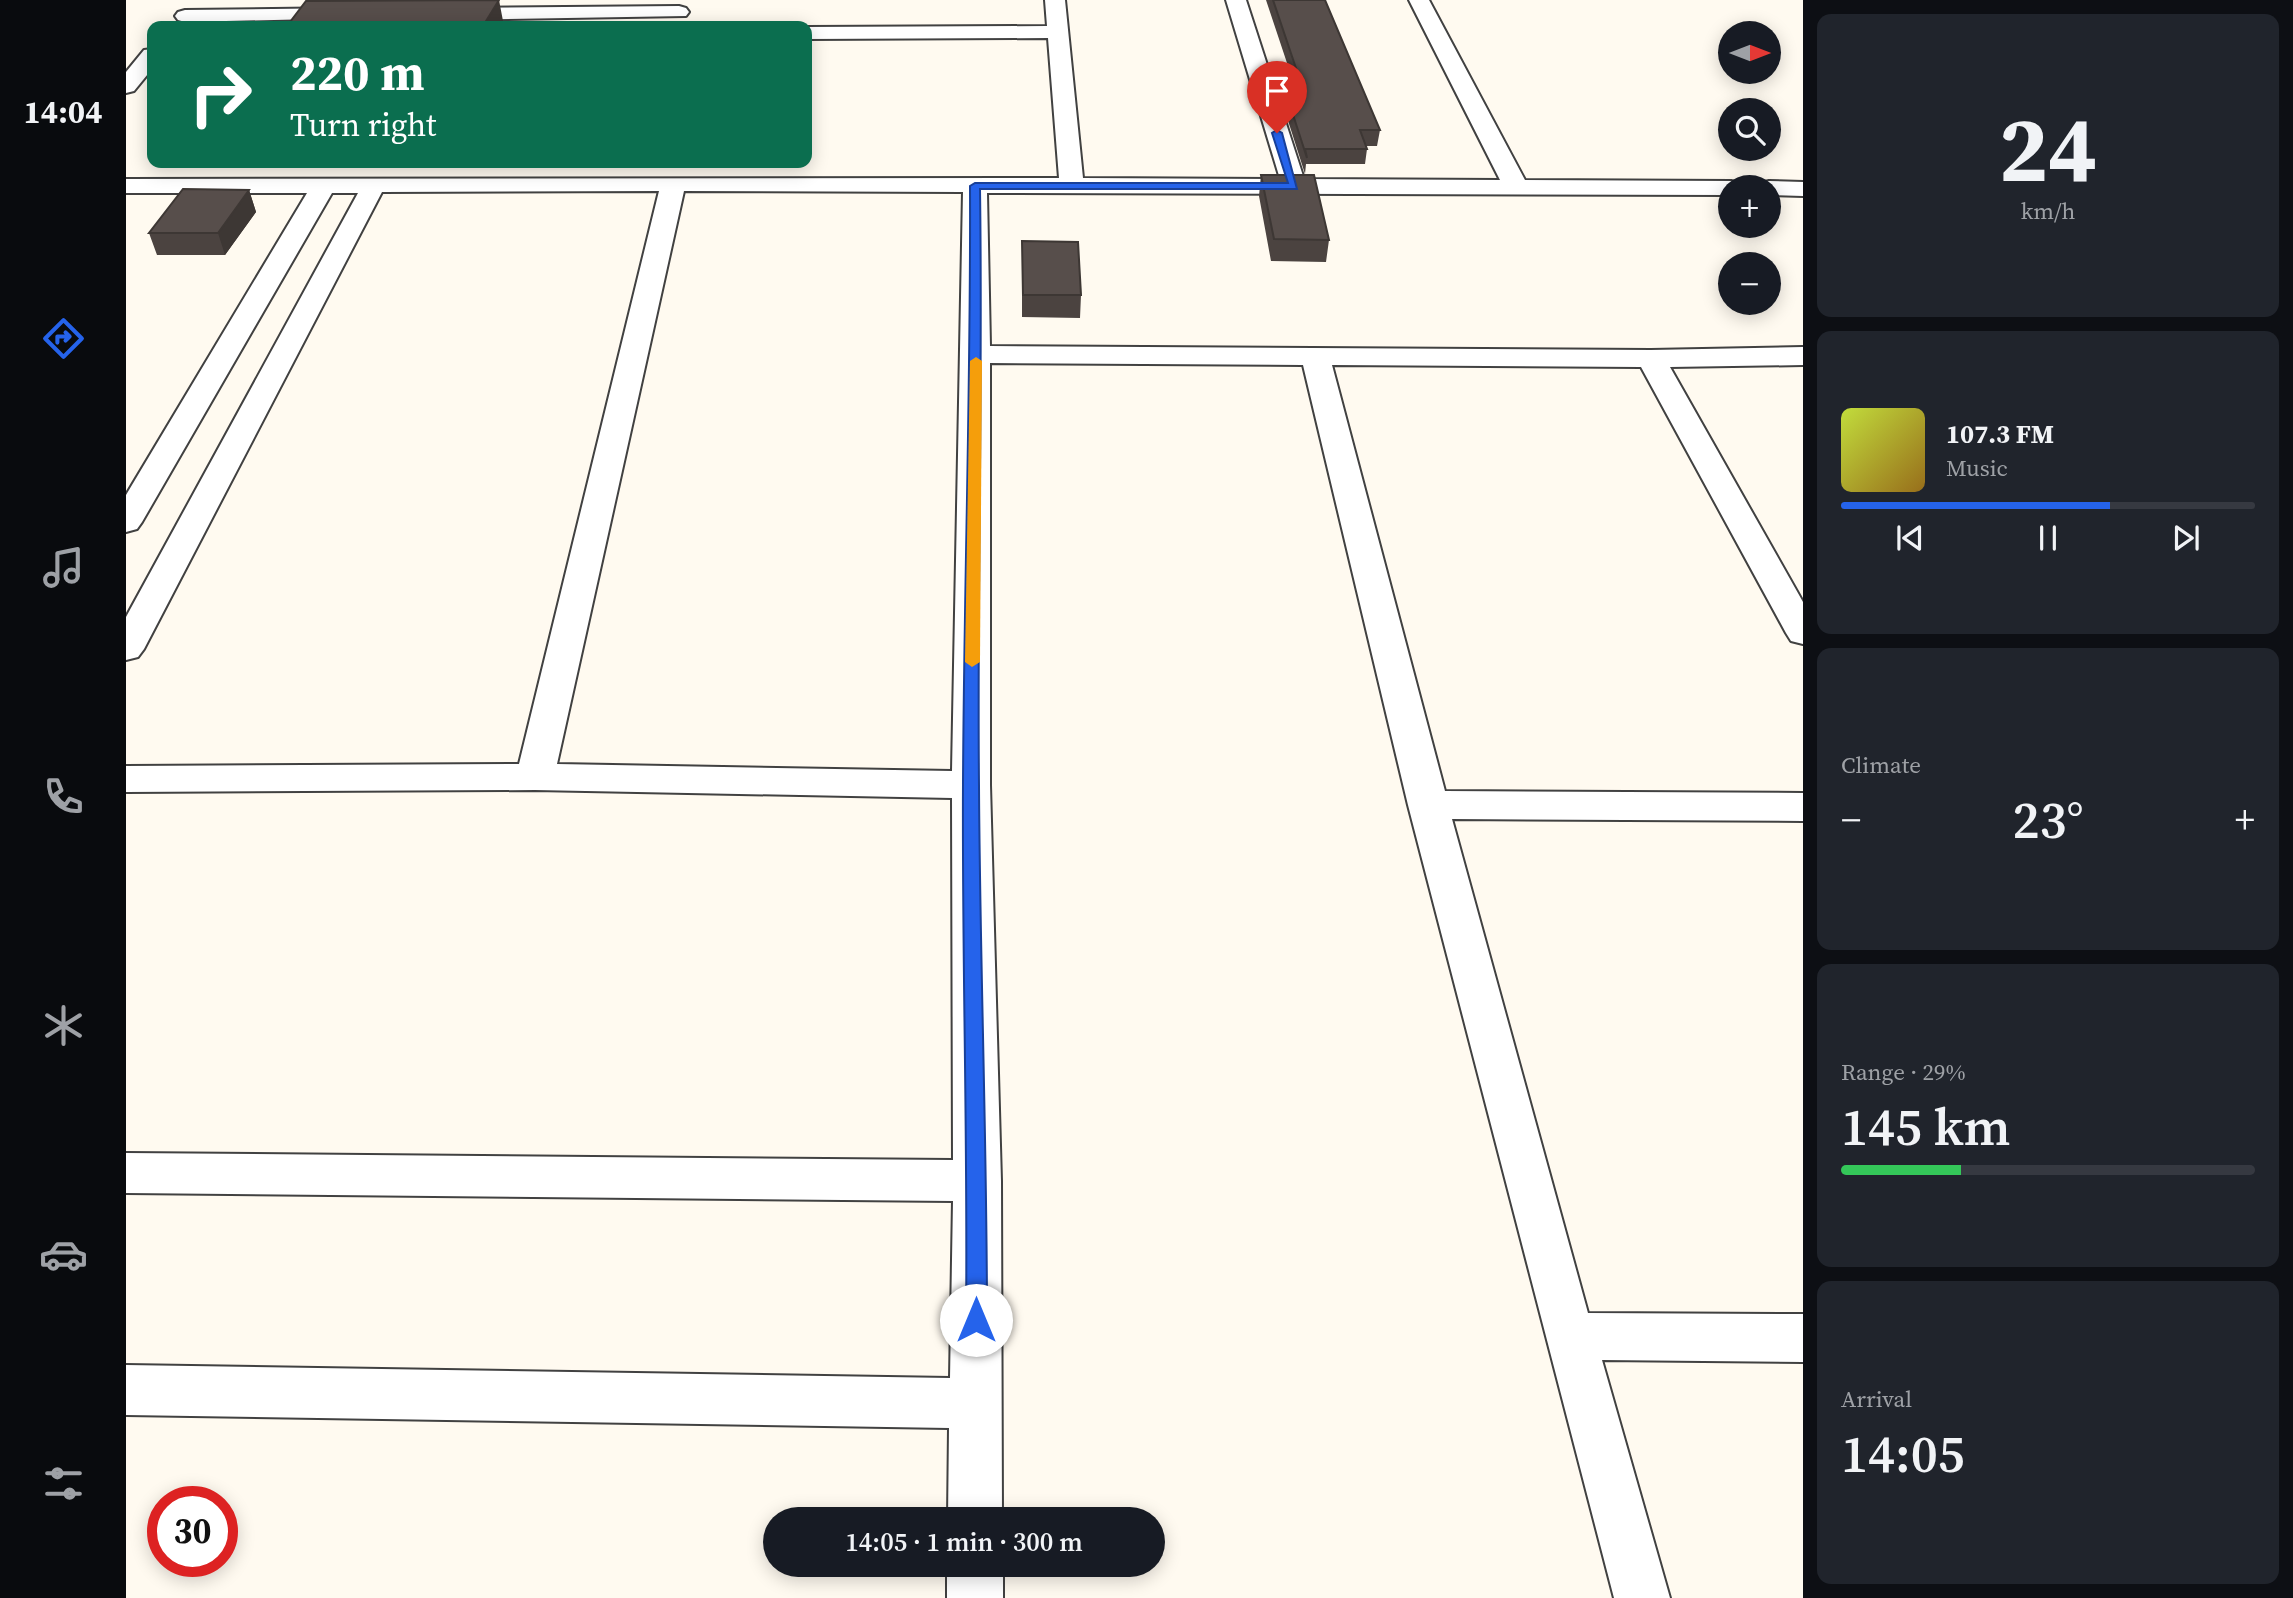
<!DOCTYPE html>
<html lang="en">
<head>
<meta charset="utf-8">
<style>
  :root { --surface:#171b24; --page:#20242c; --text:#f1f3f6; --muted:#9ea1a6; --line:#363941; --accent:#2563eb }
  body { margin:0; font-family:"Source Serif 4",serif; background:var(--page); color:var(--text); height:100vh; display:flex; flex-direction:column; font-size:26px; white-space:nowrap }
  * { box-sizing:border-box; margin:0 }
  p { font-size:23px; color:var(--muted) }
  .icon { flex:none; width:38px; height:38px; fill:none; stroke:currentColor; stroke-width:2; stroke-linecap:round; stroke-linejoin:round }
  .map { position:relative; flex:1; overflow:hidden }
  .side { display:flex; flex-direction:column; gap:14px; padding:14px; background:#0d0f14; width:490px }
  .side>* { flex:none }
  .banner { position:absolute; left:21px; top:21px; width:665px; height:147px; border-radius:14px; box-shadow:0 4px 18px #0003; background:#0b6e4f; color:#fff; overflow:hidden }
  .needle { width:46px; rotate:90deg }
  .buttons { position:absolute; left:1592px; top:21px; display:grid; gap:14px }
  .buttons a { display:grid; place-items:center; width:63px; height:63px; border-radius:50%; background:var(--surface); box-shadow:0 4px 18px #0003; font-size:35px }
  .speed { position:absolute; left:21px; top:1486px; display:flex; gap:14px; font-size:35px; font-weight:700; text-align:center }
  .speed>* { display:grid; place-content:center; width:91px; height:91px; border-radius:50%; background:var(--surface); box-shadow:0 4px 18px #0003; line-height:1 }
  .speed .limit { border:10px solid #d22; background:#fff; color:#111 }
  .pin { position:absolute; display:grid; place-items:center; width:60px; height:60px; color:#fff; margin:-72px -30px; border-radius:50% 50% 50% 0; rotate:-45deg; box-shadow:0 0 7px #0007 }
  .pin .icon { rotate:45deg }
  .me { position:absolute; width:77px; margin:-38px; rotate:0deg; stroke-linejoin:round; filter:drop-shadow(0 0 5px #0008) }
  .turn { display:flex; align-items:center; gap:24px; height:147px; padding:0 28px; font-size:32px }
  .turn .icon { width:91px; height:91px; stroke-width:2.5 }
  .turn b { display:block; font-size:49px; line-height:60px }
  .big { font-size:52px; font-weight:600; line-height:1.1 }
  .side .card { flex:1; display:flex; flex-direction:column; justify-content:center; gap:10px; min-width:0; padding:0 24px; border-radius:14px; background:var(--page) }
  .side .dial { align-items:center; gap:0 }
  .dial b { font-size:91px; line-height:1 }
  .song { display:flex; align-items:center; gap:21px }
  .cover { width:84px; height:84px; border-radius:10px; background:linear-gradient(135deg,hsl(70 70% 55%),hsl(40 70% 35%)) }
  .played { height:7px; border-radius:4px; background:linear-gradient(90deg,var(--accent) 65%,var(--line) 65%) }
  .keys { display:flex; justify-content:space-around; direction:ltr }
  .heat { display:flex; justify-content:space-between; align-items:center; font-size:38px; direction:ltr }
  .charge { height:10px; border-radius:5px; background:linear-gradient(90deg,#34c759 29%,var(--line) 0) }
  .trip { position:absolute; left:637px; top:1507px; width:402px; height:70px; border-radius:35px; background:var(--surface); box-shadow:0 4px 18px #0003; font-weight:600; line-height:70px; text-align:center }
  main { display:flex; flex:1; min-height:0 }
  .tab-bar { display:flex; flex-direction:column; width:126px; justify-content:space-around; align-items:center; background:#090b0e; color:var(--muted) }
  .tab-bar .icon { width:49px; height:49px }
  .tab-bar .on { color:var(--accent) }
  .tab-bar b { font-size:32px; color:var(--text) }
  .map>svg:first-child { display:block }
</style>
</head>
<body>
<main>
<nav class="tab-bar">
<b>14:04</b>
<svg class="icon on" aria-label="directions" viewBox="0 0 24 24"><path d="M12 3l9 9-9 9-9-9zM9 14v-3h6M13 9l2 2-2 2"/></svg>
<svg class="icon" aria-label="music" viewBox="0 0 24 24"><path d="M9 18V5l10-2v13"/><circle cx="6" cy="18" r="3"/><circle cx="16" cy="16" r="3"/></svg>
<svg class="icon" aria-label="phone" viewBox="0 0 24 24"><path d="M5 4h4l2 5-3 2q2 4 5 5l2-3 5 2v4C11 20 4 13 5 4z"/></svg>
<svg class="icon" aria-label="climate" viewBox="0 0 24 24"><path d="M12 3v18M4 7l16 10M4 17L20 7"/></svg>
<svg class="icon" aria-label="car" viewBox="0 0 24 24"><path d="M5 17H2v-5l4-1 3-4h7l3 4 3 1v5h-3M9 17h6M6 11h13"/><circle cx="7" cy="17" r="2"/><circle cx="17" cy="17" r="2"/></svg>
<svg class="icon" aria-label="filters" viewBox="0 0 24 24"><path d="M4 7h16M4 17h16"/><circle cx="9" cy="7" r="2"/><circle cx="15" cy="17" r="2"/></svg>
</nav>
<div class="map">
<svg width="1677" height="1598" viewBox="0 0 1677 1598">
  <rect width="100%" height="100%" fill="#fffaf0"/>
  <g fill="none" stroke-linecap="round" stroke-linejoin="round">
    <defs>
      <path id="street" d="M919,0H939L957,178L1154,179L1100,0H1120L1178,179L1374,180L1283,0H1303L1399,180L1605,181L1614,183L1617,187H1605V195L861,193L864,346L1525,350L1677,347V365L1544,367L1677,602V644L1665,641L1660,633L1515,367L1206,365L1319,791L1677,793V821L1326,819L1462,1313L1677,1314V1362L1476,1360L1544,1598H1488L1282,805L1177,365L864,363V785L875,1181L876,1519H822L823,1428L0,1415V1365L824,1378L827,1201L0,1193V1153L827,1160L826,798L409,790L0,792V766L393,764L533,191L256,192L18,649L12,657L0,660V617L232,193H206L16,522L11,529L0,532V495L181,193H0V179L933,178L922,38L681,39V27L921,26ZM558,191L837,192L826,771L431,764Z
        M553,6L560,8L563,12L560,16L324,20L317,18L314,14L317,10L324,8Z
        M222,8L229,10L232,14L229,18L59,22L52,20L49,16L52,12L59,10Z
        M26,49V69L8,91L0,93V72L18,50Z
        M1643,181L1677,182V196L1643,195V187H1631L1634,183Z
        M821,1564H877V1598H821Z"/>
    </defs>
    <use href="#street" stroke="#414141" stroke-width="4"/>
    <use href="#street" fill="#fff" fill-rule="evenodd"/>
  </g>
  <path fill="#4b4340" d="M1140,0H1199L1254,130L1251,146H1240L1241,149L1239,164H1180L1179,174L1158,108L1160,93H1171Z
    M1135,175L1203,240L1200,262L1145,261L1133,196Z
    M123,190L130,212L99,255H31L23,233Z
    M896,241L955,295L954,318L896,317Z"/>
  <path fill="#3d3734" d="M373,0L377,21L374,26H357Z
    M123,190L130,212L99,255L92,233Z"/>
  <path fill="#574e4b" stroke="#3d3734" stroke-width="2" d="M373,0L357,26H161L180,1Z
    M1147,0H1199L1254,130H1234L1241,149H1179L1181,158L1160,93L1178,92Z
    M1135,175H1188L1203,240L1148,239Z
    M57,189L123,190L92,233H23Z
    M896,241L952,242L955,295H897Z"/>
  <path fill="#2563eb" stroke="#184099" stroke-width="2" d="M1151,130L1156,133L1171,189H854C857,388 851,587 853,786C854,964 861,1142 861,1320L858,1327L850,1329L843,1327L840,1320C842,1141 836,963 837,784C838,585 845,385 844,186L849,183H1162L1146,133Z"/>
  <path fill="#f59e0b" d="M850,357L856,361L854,662L846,667L839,662L844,361Z"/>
</svg>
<div class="buttons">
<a><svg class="needle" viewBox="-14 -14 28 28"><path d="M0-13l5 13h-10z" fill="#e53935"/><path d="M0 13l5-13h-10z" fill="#9ea1a6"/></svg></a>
<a><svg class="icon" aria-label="search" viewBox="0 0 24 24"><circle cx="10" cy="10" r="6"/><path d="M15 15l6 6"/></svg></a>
<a>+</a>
<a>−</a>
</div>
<div class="speed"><div class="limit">30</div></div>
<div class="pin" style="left:1151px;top:133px;background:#d93025"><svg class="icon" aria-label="arrive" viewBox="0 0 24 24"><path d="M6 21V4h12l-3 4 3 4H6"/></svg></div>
<svg class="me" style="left:850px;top:1320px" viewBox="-20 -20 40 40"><circle r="19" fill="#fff"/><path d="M0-13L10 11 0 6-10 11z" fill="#2563eb"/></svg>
<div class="trip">14:05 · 1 min · 300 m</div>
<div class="banner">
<div class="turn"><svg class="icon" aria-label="right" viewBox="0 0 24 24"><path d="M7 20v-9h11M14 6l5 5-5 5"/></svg><div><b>220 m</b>Turn right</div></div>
</div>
</div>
<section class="side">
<div class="card dial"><b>24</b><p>km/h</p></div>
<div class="card">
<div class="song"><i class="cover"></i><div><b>107.3 FM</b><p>Music</p></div></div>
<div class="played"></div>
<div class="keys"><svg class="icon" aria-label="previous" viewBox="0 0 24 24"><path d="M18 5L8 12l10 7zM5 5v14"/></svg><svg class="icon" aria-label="pause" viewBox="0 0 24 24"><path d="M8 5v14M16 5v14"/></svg><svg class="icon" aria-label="next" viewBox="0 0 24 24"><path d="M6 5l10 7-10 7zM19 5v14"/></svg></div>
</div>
<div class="card"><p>Climate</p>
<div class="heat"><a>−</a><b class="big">23°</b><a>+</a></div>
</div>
<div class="card"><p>Range · 29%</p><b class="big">145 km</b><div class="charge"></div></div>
<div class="card"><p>Arrival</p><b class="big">14:05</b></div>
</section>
</main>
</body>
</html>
